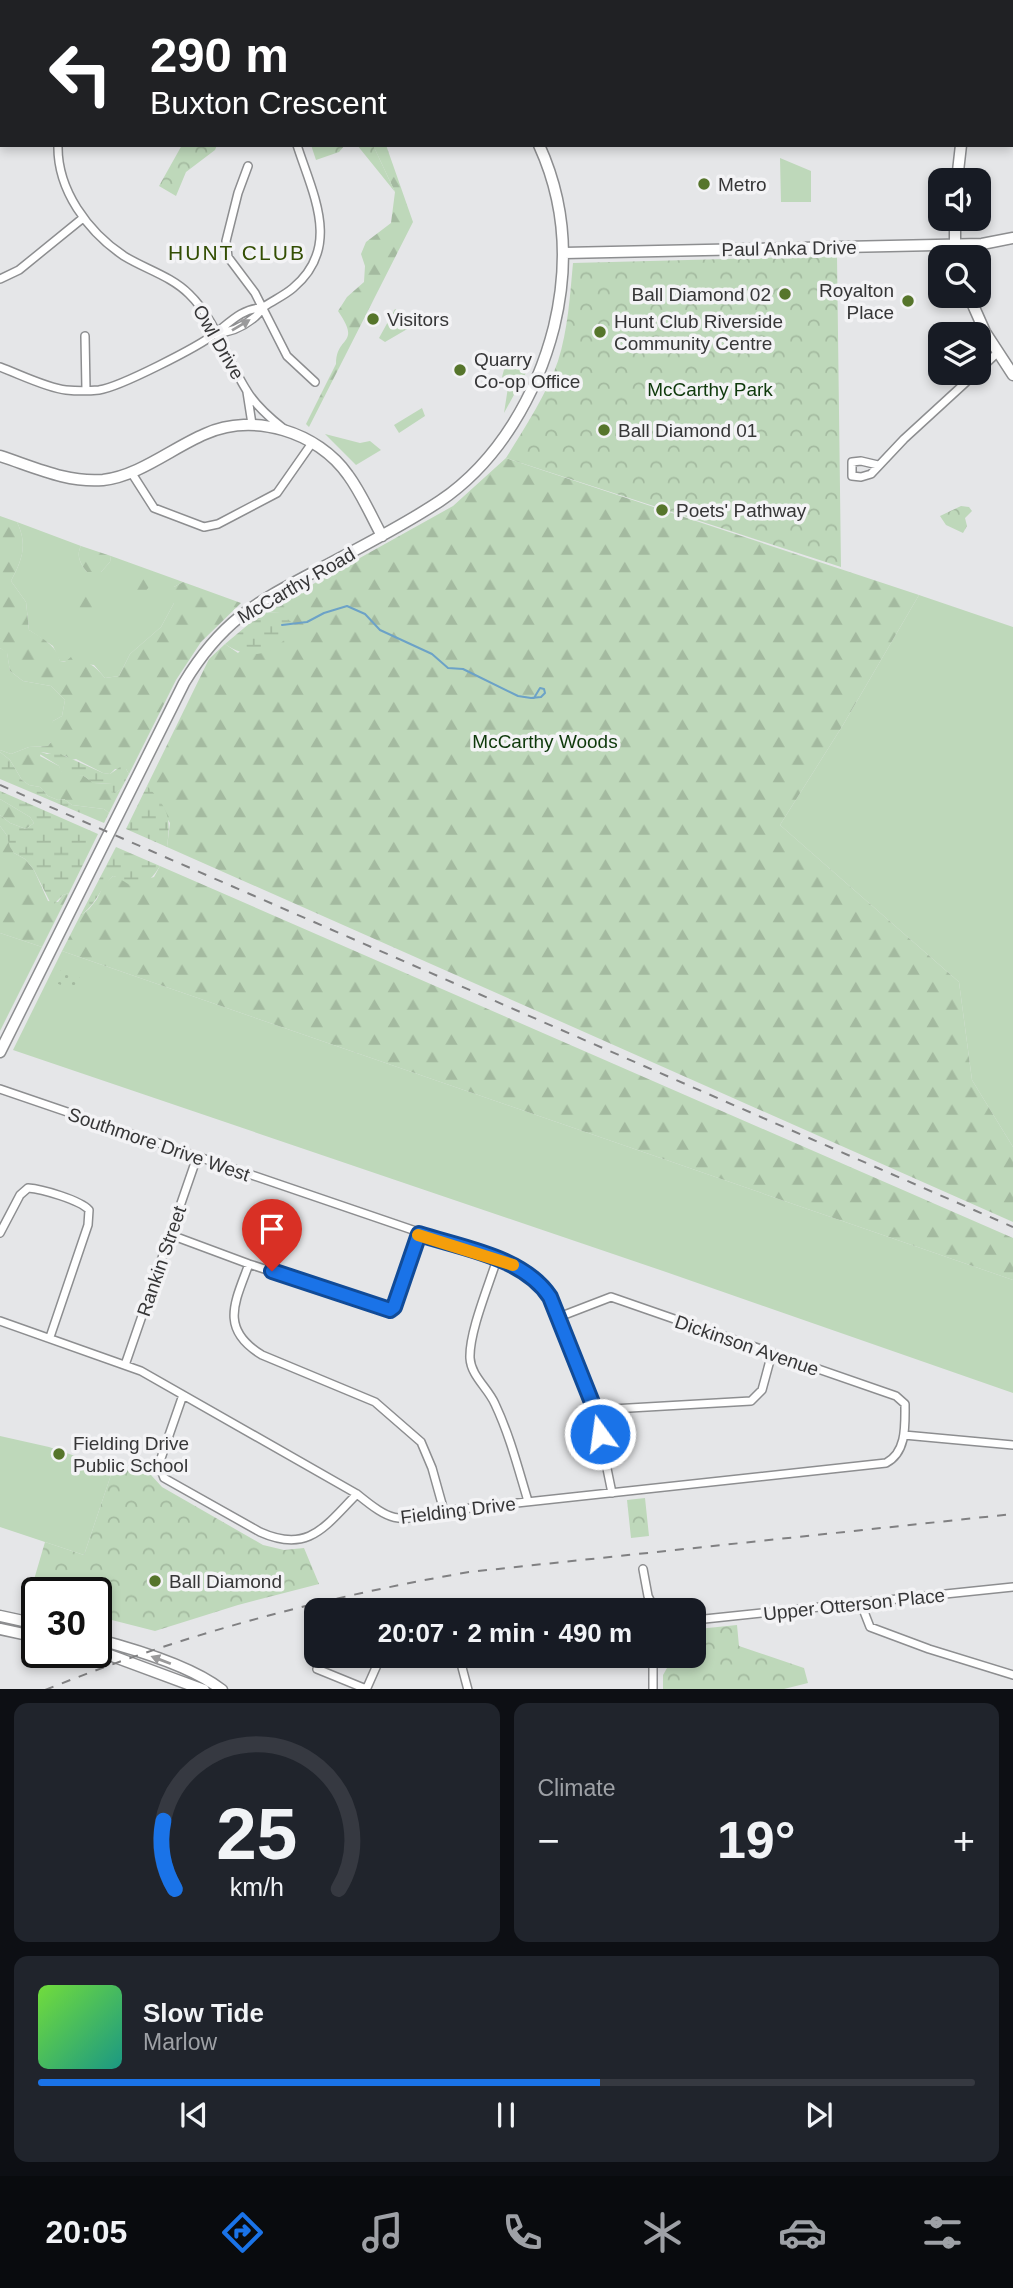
<!DOCTYPE html>
<html lang="en">
<head>
<meta charset="utf-8">
<style>
  :root { --surface:#171b24; --page:#20242c; --text:#f1f3f6; --muted:#9ea1a6; --line:#363941; --accent:#1a73e8 }
  body { margin:0; font-family:Arial,sans-serif; background:var(--page); color:var(--text); height:100vh; display:flex; flex-direction:column; font-size:26px; white-space:nowrap }
  * { box-sizing:border-box; margin:0 }
  p { font-size:23px; color:var(--muted) }
  .icon { flex:none; width:38px; height:38px; fill:none; stroke:currentColor; stroke-width:2; stroke-linecap:round; stroke-linejoin:round }
  .map { position:relative; height:1689px; overflow:hidden }
  .details { display:flex; flex-direction:column; gap:14px; padding:14px; background:#0d0f14; flex:1 }
  .details>* { flex:none }
  .hud { position:absolute; left:0px; top:0px; width:1013px; height:147px; box-shadow:0 4px 10px #0003; background:#202124; color:#fff; overflow:hidden }
  .tools { position:absolute; left:928px; top:168px; display:grid; gap:14px }
  .tools a { display:grid; place-items:center; width:63px; height:63px; border-radius:14px; background:var(--surface); box-shadow:0 4px 10px #0003; font-size:35px }
  .speed { position:absolute; left:21px; top:1577px; display:flex; gap:14px; font-size:35px; font-weight:700; text-align:center }
  .speed>* { display:grid; place-content:center; width:91px; height:91px; border-radius:50%; background:var(--surface); box-shadow:0 4px 10px #0003; line-height:1 }
  .speed .limit { border:4px solid #111; border-radius:10px; background:#fff; color:#111 }
  .pin { position:absolute; display:grid; place-items:center; width:60px; height:60px; color:#fff; margin:-72px -30px; border-radius:50% 50% 50% 0; rotate:-45deg; box-shadow:0 0 7px #0007 }
  .pin .icon { rotate:45deg }
  .me { position:absolute; width:77px; margin:-38px; rotate:346deg; stroke-linejoin:round; filter:drop-shadow(0 0 5px #0008) }
  .turn { display:flex; align-items:center; gap:24px; height:147px; padding:0 35px; font-size:32px }
  .turn .icon { width:91px; height:91px; stroke-width:2.5 }
  .turn b { display:block; font-size:49px; line-height:60px }
  .big { font-size:52px; font-weight:600; line-height:1.1 }
  .details .tile { flex:1; display:flex; flex-direction:column; justify-content:center; gap:10px; min-width:0; padding:0 24px; border-radius:14px; background:var(--page) }
  .details .dial { align-items:center; gap:0 }
  .dial svg { height:182px; overflow:visible; fill:none; stroke:var(--line); stroke-width:7; stroke-linecap:round; text-anchor:middle }
  .dial text { fill:var(--text); stroke:none }
  .song { display:flex; align-items:center; gap:21px }
  .cover { width:84px; height:84px; border-radius:10px; background:linear-gradient(135deg,hsl(100 70% 55%),hsl(170 70% 35%)) }
  .played { height:7px; border-radius:4px; background:linear-gradient(90deg,var(--accent) 60%,var(--line) 60%) }
  .keys { display:flex; justify-content:space-around; direction:ltr }
  .heat { display:flex; justify-content:space-between; align-items:center; font-size:38px; direction:ltr }
  .details .tiles { flex:1; display:grid; gap:14px; grid-template-columns:1fr 1fr }
  .tile:last-child { grid-column:span 2 }
  .trip { position:absolute; left:304px; top:1598px; width:402px; height:70px; border-radius:14px; background:var(--surface); box-shadow:0 4px 10px #0003; font-weight:600; line-height:70px; text-align:center }
  .tab-bar { display:flex; height:112px; justify-content:space-around; align-items:center; background:#090b0e; color:var(--muted) }
  .tab-bar .icon { width:49px; height:49px }
  .tab-bar .on { color:var(--accent) }
  .tab-bar b { font-size:32px; color:var(--text) }
  .map>svg:first-child { display:block }
</style>
</head>
<body>
<div class="map">
<svg width="1013" height="1690" viewBox="0 0 1013 1690">
  <defs>
    <pattern id="forest-firs" width="22" height="20" patternUnits="userSpaceOnUse" patternTransform="scale(1.75)"><rect width="22" height="20" fill="#bed8ba"/><path d="M5 1l3.5 6h-7zM16 11l3.5 6h-7z" fill="#a4baa0"/></pattern>
    <pattern id="wetland-marsh" width="20" height="14" patternUnits="userSpaceOnUse" patternTransform="scale(1.75)"><rect width="20" height="14" fill="#bed8ba"/><path d="M1 5h8M5 5V1M11 12h8M15 12V8" fill="none" stroke="#a4baa0"/></pattern>
    <pattern id="park-crowns" width="20" height="18" patternUnits="userSpaceOnUse" patternTransform="scale(1.75)"><rect width="20" height="18" fill="#bed8ba"/><path d="M2 6a3 3 0 1 1 6 0M12 15a3 3 0 1 1 6 0" fill="none" stroke="#a4baa0"/></pattern>
    <pattern id="garden-dots" width="8" height="8" patternUnits="userSpaceOnUse" patternTransform="scale(1.75)"><rect width="8" height="8" fill="#bed8ba"/><path d="M2 2h.1M6 6h.1" fill="none" stroke="#a4baa0" stroke-width="1.8" stroke-linecap="round"/></pattern>
  </defs>
  <rect width="100%" height="100%" fill="#e5e6e8"/>
  <path fill="#bed8ba" d="M780,158L811,171V202H781Z
    M395,309L412,320L416,329L409,328L385,342L379,338Z
    M505,366L527,371L504,413L509,381L502,377Z
    M422,408L425,416L399,433L394,425Z
    M325,434L360,443L370,441L381,450L356,465Z
    M17,522L81,546C76,555 80,564 87,572H101L110,562L111,556L183,582L174,587V603L161,627L130,654L119,676L105,678L94,665L60,661L53,646L29,630L26,602L11,581C22,560 28,545 17,522Z
    M919,595L1013,627V1147L972,1080L959,982L780,825L843,725Z
    M0,648L7,652L10,671L23,681L51,686L65,700L62,716L53,721L51,742L48,746L29,747L11,754L0,750Z
    M0,933L42,947L0,1031Z
    M62,951L1013,1280V1393L666,1272L13,1050Z
    M0,1436L49,1447L113,1469L84,1555L0,1527Z"/>
  <path fill="url(#forest-firs)" d="M373,145H386L413,222L309,427L306,424L336,364C336,335 362,346 338,311L347,297L364,282L365,266L361,254L366,242L391,223L395,192Z
    M506,458L919,595L843,725L780,825L959,982L972,1080L1013,1147V1222L167,847L170,823L147,786L209,659L225,644L238,653L280,613L263,612L453,506Z
    M0,516L17,522C28,545 22,560 11,581L26,602L29,630C42,638 57,646 60,661L65,662L71,657C87,660 95,666 105,678L119,676L130,654L161,627L174,603V587L183,582L241,603L201,642L176,680L129,774L126,769H115L110,774L103,773L76,759L71,760L66,756L41,752L40,756L59,766L61,771L84,776L94,783L112,784L115,793L121,789L109,813L104,809L72,805L64,799L58,800L48,796L40,787L29,785L22,780L10,760L0,752V750L11,754L29,747L48,746L51,742L49,730L53,721L62,716L65,700L51,686L23,681L10,671L7,653L0,648Z
    M81,546L111,556L110,562L101,572H87C80,564 76,555 81,546Z
    M133,576L143,578L149,587L143,594L133,599C125,595 120,593 121,582Z
    M88,581L92,584L91,590C97,598 101,603 97,613L87,618L81,615L76,600L79,595L78,589Z
    M0,799L30,817L34,823L26,829L10,823L0,815Z
    M0,826L6,834L14,853L25,859L34,870L48,901L58,902L63,895L69,893L42,947L0,933Z
    M160,866L1013,1238V1280L62,951L80,916L89,909L97,899L104,884L113,876L122,878L130,884L154,877Z"/>
  <path fill="url(#wetland-marsh)" d="M263,612L280,613L295,625C279,654 253,663 225,644Z
    M0,752L10,760L22,780L29,785L40,787L48,796L58,800L64,799L72,805L104,809L109,813L104,823L0,779Z
    M41,752L47,754L56,752L103,773L110,774L120,767L126,769L129,774L121,789L115,793L111,792L112,784L93,783L84,776L69,775L60,771L59,766L38,753Z
    M147,786C169,809 171,817 167,847L126,829Z
    M0,791L98,834L69,893L63,895L52,906L34,870L25,859L14,853L10,847L6,834L0,826V815L10,823L26,829L34,823L30,817L0,799Z
    M116,847L160,866C154,876 144,889 130,885C124,882 120,878 113,876C100,888 96,905 80,916Z"/>
  <path fill="url(#park-crowns)" d="M0,0H52L2,2V87Z
    M724,0H971L725,2Z
    M182,145H217L215,150L186,172L176,196L159,186Z
    M311,145H345L339,152L316,160Z
    M357,145H373L395,192Z
    M837,256L841,567L506,458C525,427 546,396 558,361C568,330 570,295 573,263Z
    M961,506L969,507L972,511L965,518L967,526L963,533L946,525L940,516Z
    M115,1463L151,1475L162,1487L263,1545L284,1550L304,1548L319,1584L238,1605L155,1631L96,1616V1592H37V1602L28,1600L45,1542L84,1555Z
    M645,1498L649,1536L631,1538L627,1500Z
    M737,1625L739,1646L804,1668L808,1683L780,1690L663,1689V1675L667,1668L700,1666L698,1629Z"/>
  <path fill="url(#garden-dots)" d="M61,970L80,978L75,991L56,983Z"/>
  <g fill="none" stroke-linecap="round" stroke-linejoin="round">
    <path stroke="#6ca2c7" stroke-width="2" d="M282,625L307,622L324,613L347,606L365,614L380,630L432,654L448,668L463,669L518,696L531,698L541,697L545,693L544,689L540,688L534,698"/>
    <defs>
      <path id="street" d="M262,0H270
        M62,2V0
        M668,2L674,0
        M58,145C57,190 88,232 124,256C145,269 171,276 189,294C216,320 227,360 247,391C256,406 270,418 284,429
        M248,166L238,193L226,241L228,257L255,293L287,356L315,382
        M0,279L19,270L83,218
        M216,333C230,333 244,326 255,317C259,314 261,309 265,306C274,300 285,295 293,288C342,247 313,195 297,145
        M85,336L86,390
        M0,367C19,374 47,388 66,390C76,391 89,391 99,390C120,387 198,347 216,333C230,322 243,308 262,308
        M978,371L997,353
        M247,392L252,424
        M878,465L861,461L852,462V476L861,477L871,474L904,439L976,373
        M131,472L154,508L204,527L218,524L277,493L312,443
        M0,1089L515,1265C530,1274 540,1282 550,1297L595,1410L612,1493
        M0,1233L20,1195L28,1188C42,1189 80,1200 89,1210L88,1225L50,1337
        M171,1235L249,1264L390,1310L394,1307L419,1234
        M497,1259C489,1285 469,1332 470,1358C471,1376 488,1388 495,1404C510,1436 518,1468 528,1501
        M249,1264C235,1302 219,1329 262,1355L375,1402L421,1442L432,1468L444,1511
        M0,1321L141,1371L357,1494C395,1525 397,1521 444,1511L886,1463C907,1452 905,1425 905,1404L896,1396L611,1297L559,1317
        M125,1365L197,1157
        M183,1395L159,1464L164,1478L260,1532C309,1554 325,1526 357,1494
        M595,1410L751,1401L762,1390L772,1353
        M904,1435L1013,1445
        M643,1569L648,1596L655,1610
        M861,1604L870,1627L929,1649L1013,1675
        M695,1620L1013,1587
        M459,1656L468,1690
        M653,1656V1690
        M317,1669L366,1689
        M366,1690L381,1656"/>
      <path id="secondary" d="M459,0L460,2
        M982,2V0
        M957,180L961,145
        M955,219V245L958,257
        M564,253L982,244L1013,238
        M969,296L985,332L1013,375
        M0,456C34,467 67,483 103,480C139,476 172,448 205,434C254,412 318,432 348,475C362,494 371,516 382,536
        M0,1052L184,683C225,615 262,600 329,564C366,544 404,525 440,501C499,461 537,394 554,327C569,265 566,204 539,145
        M0,1616L37,1624
        M0,1629L37,1637
        M96,1639C134,1649 192,1666 222,1690
        M96,1650L204,1690"/>
    </defs>
    <use href="#street" stroke="#8d8e90" stroke-width="10"/>
    <use href="#secondary" stroke="#8d8e90" stroke-width="13"/>
    <use href="#street" stroke="#fff" stroke-width="7"/>
    <use href="#secondary" stroke="#fff" stroke-width="10"/>
    <path stroke="#808082" stroke-width="2" stroke-dasharray="9 9" stroke-linecap="butt" d="M0,785L1013,1227
      M45,1690C187,1633 320,1598 469,1572L1013,1514"/>
  </g>
  <defs><path id="oneway-solid" d="M-6-.8H1V-3.2L6.5 0L1 3.2V.8H-6Z" transform="scale(1.75)"/></defs>
  <g fill="#9a9a9b">
    <use href="#oneway-solid" transform="translate(241 325) rotate(-31)"/>
    <use href="#oneway-solid" transform="translate(161 1660) rotate(-159)"/>
  </g>
  <g fill="none" stroke-linecap="round" stroke-linejoin="round">
    <defs>
      <path id="route" d="M272,1271L390,1310L394,1307L419,1234C462,1248 524,1257 550,1297L595,1410L600,1434"/>
    </defs>
    <use href="#route" stroke="#114b97" stroke-width="18"/>
    <use href="#route" stroke="#1a73e8" stroke-width="12"/>
    <path stroke="#f59e0b" stroke-width="12" d="M418,1235L513,1265"/>
  </g>
  <g fill="#56752b" stroke="#f3f3f5" stroke-width="2.5">
    <circle cx="704" cy="184" r="7"/>
    <circle cx="785" cy="294" r="7"/>
    <circle cx="908" cy="301" r="7"/>
    <circle cx="373" cy="319" r="7"/>
    <circle cx="600" cy="332" r="7"/>
    <circle cx="460" cy="370" r="7"/>
    <circle cx="604" cy="430" r="7"/>
    <circle cx="662" cy="510" r="7"/>
    <circle cx="59" cy="1454" r="7"/>
    <circle cx="155" cy="1581" r="7"/>
  </g>
  <g text-anchor="middle" stroke-width="7" stroke-linejoin="round" paint-order="stroke">
    <g font-size="19" fill="#363637" stroke="#f3f3f5" text-anchor="start">
      <text x="718" y="191">Metro</text>
      <text x="894" y="297" text-anchor="end">Royalton<tspan x="894" dy="22">Place</tspan></text>
      <text x="771" y="301" text-anchor="end">Ball Diamond 02</text>
      <text x="387" y="326">Visitors</text>
      <text x="614" y="328">Hunt Club Riverside<tspan x="614" dy="22">Community Centre</tspan></text>
      <text x="474" y="366">Quarry<tspan x="474" dy="22">Co-op Office</tspan></text>
      <text x="618" y="437">Ball Diamond 01</text>
      <text x="676" y="517">Poets' Pathway</text>
      <text x="73" y="1450">Fielding Drive<tspan x="73" dy="22">Public School</tspan></text>
      <text x="169" y="1588">Ball Diamond</text>
    </g>
    <g font-size="19" fill="#363637" stroke="#f3f3f5">
      <text transform="translate(789 248) rotate(-1)" y="7">Paul Anka Drive</text>
      <text transform="translate(219 342) rotate(60)" y="7">Owl Drive</text>
      <text transform="translate(296 585) rotate(-30)" y="7">McCarthy Road</text>
      <text transform="translate(159 1144) rotate(19)" y="7">Southmore Drive West</text>
      <text transform="translate(161 1261) rotate(-71)" y="7">Rankin Street</text>
      <text transform="translate(747 1345) rotate(19)" y="7">Dickinson Avenue</text>
      <text transform="translate(458 1510) rotate(-7)" y="7">Fielding Drive</text>
      <text transform="translate(854 1604) rotate(-6)" y="7">Upper Otterson Place</text>
    </g>
    <g font-size="19" fill="#0e390b" stroke="#f3f3f5">
      <text x="710" y="396">McCarthy Park</text>
      <text x="545" y="748">McCarthy Woods</text>
    </g>
    <g font-size="21" letter-spacing="2" fill="#334e03" stroke="#f3f3f5">
      <text x="237" y="260">HUNT CLUB</text>
    </g>
  </g>
</svg>
<div class="tools">
<a><svg class="icon" aria-label="sound" viewBox="0 0 24 24"><path d="M4 9h4l5-4v14l-5-4H4zM17 9q2 3 0 6"/></svg></a>
<a><svg class="icon" aria-label="search" viewBox="0 0 24 24"><circle cx="10" cy="10" r="6"/><path d="M15 15l6 6"/></svg></a>
<a><svg class="icon" aria-label="layers" viewBox="0 0 24 24"><path d="M12 4l9 5-9 5-9-5zM3 14l9 5 9-5"/></svg></a>
</div>
<div class="speed"><div class="limit">30</div></div>
<div class="pin" style="left:272px;top:1271px;background:#d93025"><svg class="icon" aria-label="arrive" viewBox="0 0 24 24"><path d="M6 21V4h12l-3 4 3 4H6"/></svg></div>
<svg class="me" style="left:600px;top:1434px" viewBox="-20 -20 40 40"><circle r="17" fill="#1a73e8" stroke="#fff" stroke-width="3"/><path d="M0-11L8 9 0 5-8 9z" fill="#fff"/></svg>
<div class="trip">20:07 · 2 min · 490 m</div>
<div class="hud">
<div class="turn"><svg class="icon" aria-label="left" viewBox="0 0 24 24"><path d="M17 20v-9H6M10 6l-5 5 5 5"/></svg><div><b>290 m</b>Buxton Crescent</div></div>
</div>
</div>
<section class="details">
<div class="tiles">
<div class="tile dial"><svg viewBox="0 0 100 80">
<path d="M14 69A42 42 0 1 1 86 69"/>
<path d="M14 69A42 42 0 0 1 9 39" stroke="#1a73e8"/>
<text x="50" y="56" font-size="32" font-weight="700">25</text>
<text x="50" y="72" font-size="11">km/h</text>
</svg></div>
<div class="tile"><p>Climate</p>
<div class="heat"><a>−</a><b class="big">19°</b><a>+</a></div>
</div>
<div class="tile">
<div class="song"><i class="cover"></i><div><b>Slow Tide</b><p>Marlow</p></div></div>
<div class="played"></div>
<div class="keys"><svg class="icon" aria-label="previous" viewBox="0 0 24 24"><path d="M18 5L8 12l10 7zM5 5v14"/></svg><svg class="icon" aria-label="pause" viewBox="0 0 24 24"><path d="M8 5v14M16 5v14"/></svg><svg class="icon" aria-label="next" viewBox="0 0 24 24"><path d="M6 5l10 7-10 7zM19 5v14"/></svg></div>
</div>
</div>
</section>
<nav class="tab-bar">
<b>20:05</b>
<svg class="icon on" aria-label="directions" viewBox="0 0 24 24"><path d="M12 3l9 9-9 9-9-9zM9 14v-3h6M13 9l2 2-2 2"/></svg>
<svg class="icon" aria-label="music" viewBox="0 0 24 24"><path d="M9 18V5l10-2v13"/><circle cx="6" cy="18" r="3"/><circle cx="16" cy="16" r="3"/></svg>
<svg class="icon" aria-label="phone" viewBox="0 0 24 24"><path d="M5 4h4l2 5-3 2q2 4 5 5l2-3 5 2v4C11 20 4 13 5 4z"/></svg>
<svg class="icon" aria-label="climate" viewBox="0 0 24 24"><path d="M12 3v18M4 7l16 10M4 17L20 7"/></svg>
<svg class="icon" aria-label="car" viewBox="0 0 24 24"><path d="M5 17H2v-5l4-1 3-4h7l3 4 3 1v5h-3M9 17h6M6 11h13"/><circle cx="7" cy="17" r="2"/><circle cx="17" cy="17" r="2"/></svg>
<svg class="icon" aria-label="filters" viewBox="0 0 24 24"><path d="M4 7h16M4 17h16"/><circle cx="9" cy="7" r="2"/><circle cx="15" cy="17" r="2"/></svg>
</nav>
</body>
</html>
